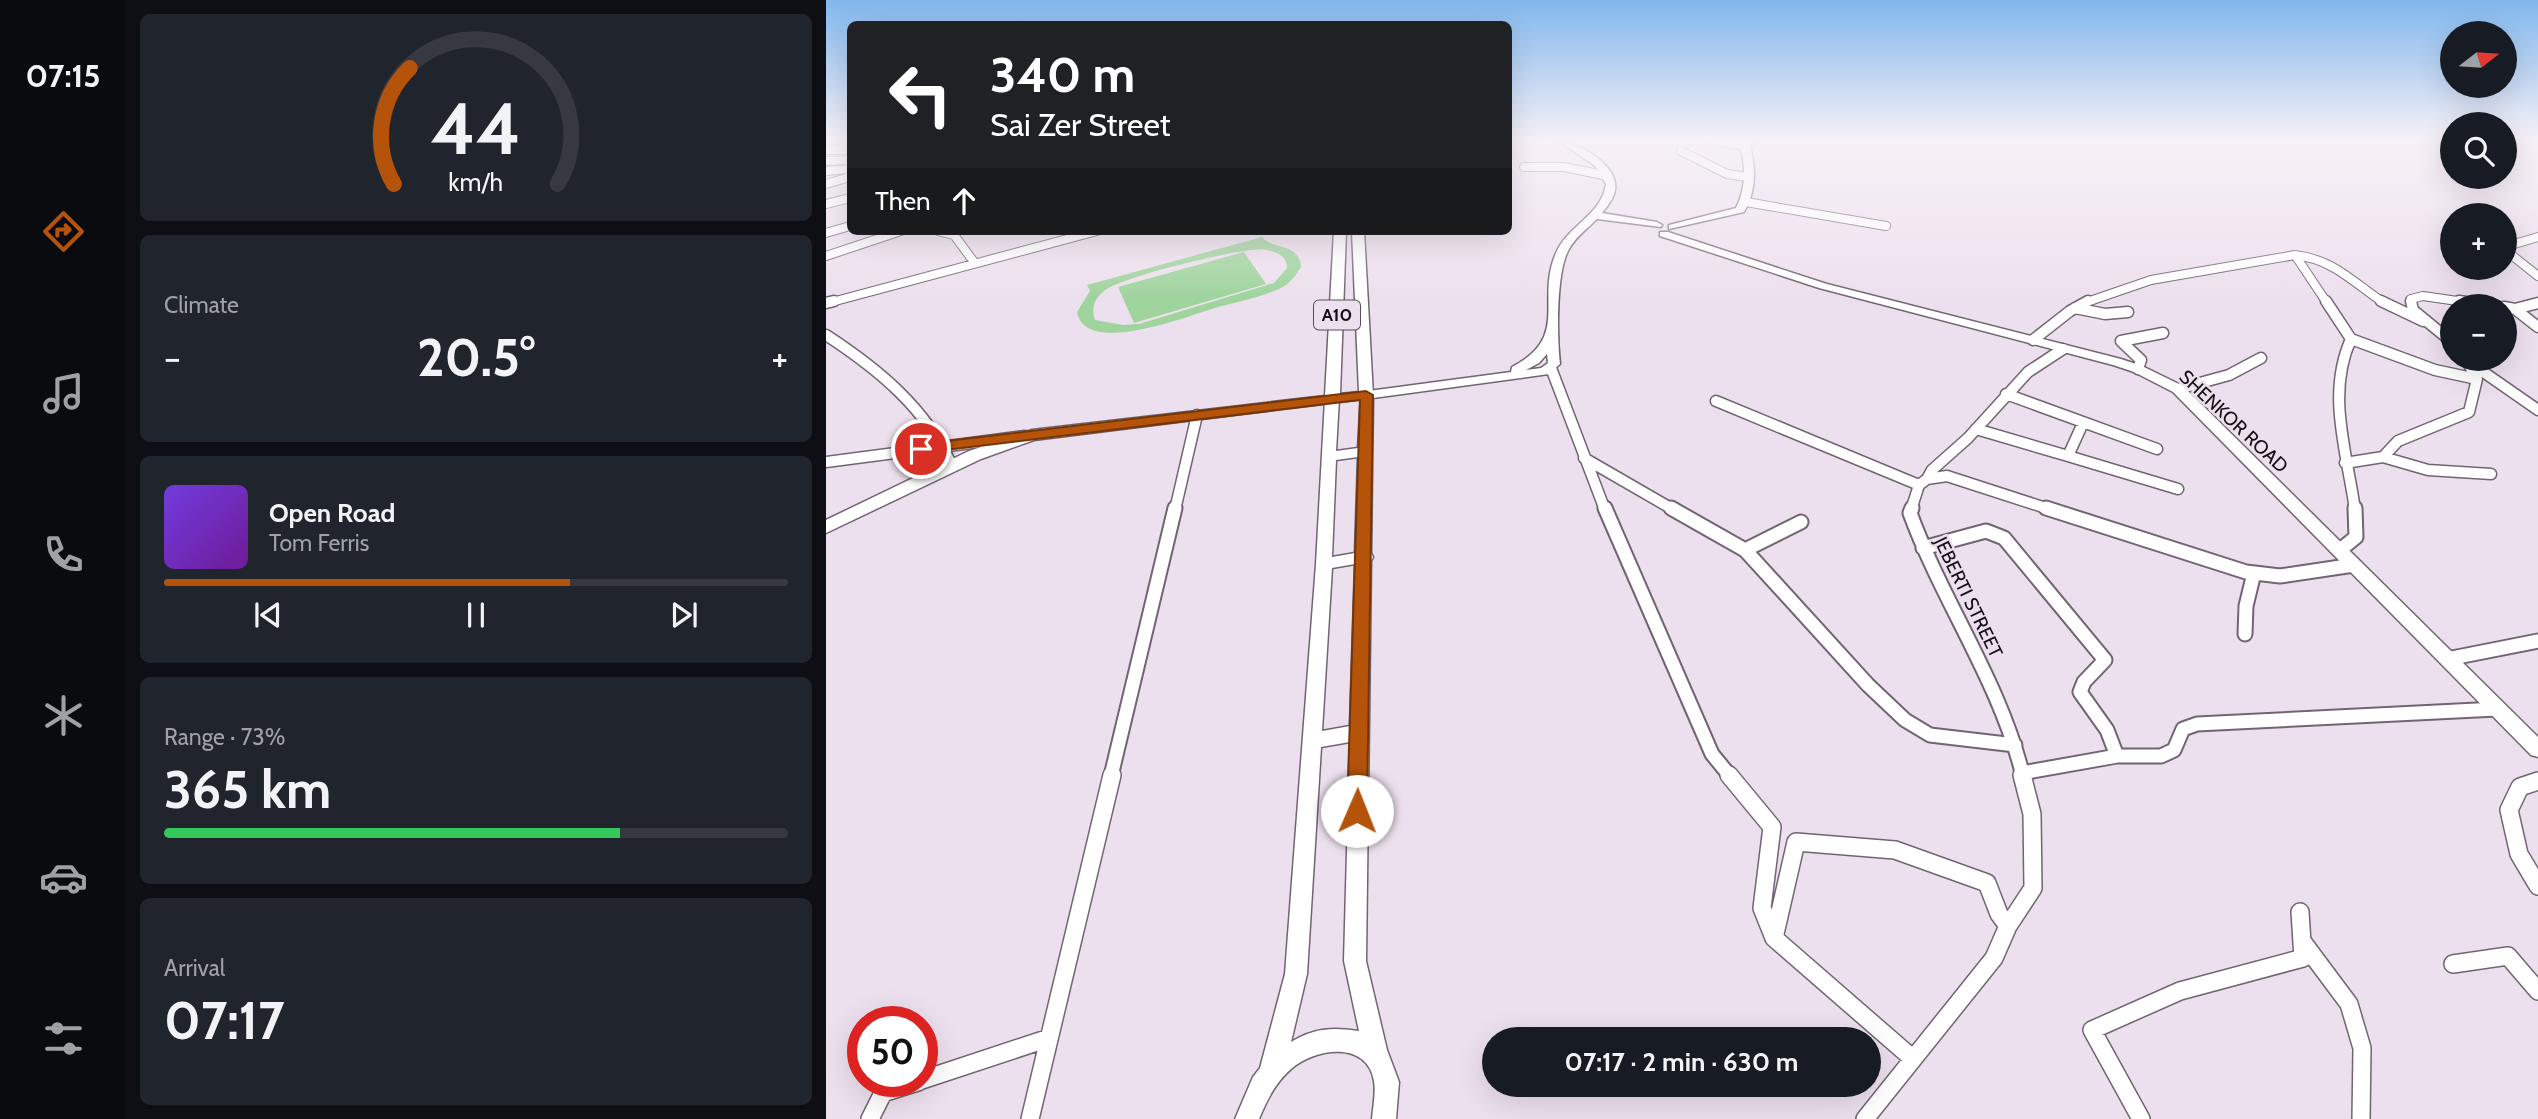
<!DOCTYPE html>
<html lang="en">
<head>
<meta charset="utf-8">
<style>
  :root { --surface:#171b24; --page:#20242c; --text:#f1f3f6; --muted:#9ea1a6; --line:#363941; --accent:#b45309 }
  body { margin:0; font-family:Cabin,sans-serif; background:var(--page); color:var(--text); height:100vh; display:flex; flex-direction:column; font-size:26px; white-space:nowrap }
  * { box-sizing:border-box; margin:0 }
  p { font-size:23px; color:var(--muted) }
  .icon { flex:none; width:38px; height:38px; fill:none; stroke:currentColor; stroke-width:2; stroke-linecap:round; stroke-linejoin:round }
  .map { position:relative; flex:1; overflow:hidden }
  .drawer { display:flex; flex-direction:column; gap:14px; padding:14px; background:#0d0f14; width:700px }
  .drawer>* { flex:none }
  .guide { position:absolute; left:21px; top:21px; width:665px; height:214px; border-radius:10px; box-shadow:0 7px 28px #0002; background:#202124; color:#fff; overflow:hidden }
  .needle { width:46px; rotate:73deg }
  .buttons { position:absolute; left:1614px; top:21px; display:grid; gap:14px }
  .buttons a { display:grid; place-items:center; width:77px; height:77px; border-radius:50%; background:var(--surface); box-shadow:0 7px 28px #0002; font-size:35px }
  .speed { position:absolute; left:21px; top:1006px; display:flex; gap:14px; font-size:35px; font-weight:700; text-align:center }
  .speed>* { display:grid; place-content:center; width:91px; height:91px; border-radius:50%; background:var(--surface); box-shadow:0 7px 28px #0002; line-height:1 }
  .speed .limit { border:10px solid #d22; background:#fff; color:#111 }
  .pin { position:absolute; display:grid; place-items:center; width:60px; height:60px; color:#fff; margin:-30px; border:4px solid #fff; border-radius:50%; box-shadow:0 2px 7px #0007 }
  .me { position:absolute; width:77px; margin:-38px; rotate:1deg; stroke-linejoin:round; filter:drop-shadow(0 0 5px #0008) }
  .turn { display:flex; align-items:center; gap:24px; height:147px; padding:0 28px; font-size:32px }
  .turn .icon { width:91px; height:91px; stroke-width:2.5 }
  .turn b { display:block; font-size:49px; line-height:60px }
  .then { display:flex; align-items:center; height:66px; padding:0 28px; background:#0003; gap:14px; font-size:26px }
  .big { font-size:52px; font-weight:800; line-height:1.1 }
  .drawer .card { flex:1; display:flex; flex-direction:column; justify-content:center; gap:10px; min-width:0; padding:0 24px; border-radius:10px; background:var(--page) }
  .drawer .dial { align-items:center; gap:0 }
  .dial svg { height:182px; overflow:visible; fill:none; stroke:var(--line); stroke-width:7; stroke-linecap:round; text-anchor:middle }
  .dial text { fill:var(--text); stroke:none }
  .song { display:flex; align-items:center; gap:21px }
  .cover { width:84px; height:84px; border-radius:10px; background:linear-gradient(135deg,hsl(260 70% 55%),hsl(280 70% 35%)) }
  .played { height:7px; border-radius:4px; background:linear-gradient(90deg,var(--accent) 65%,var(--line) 65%) }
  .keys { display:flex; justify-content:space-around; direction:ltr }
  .heat { display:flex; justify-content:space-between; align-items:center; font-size:38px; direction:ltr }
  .charge { height:10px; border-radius:5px; background:linear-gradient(90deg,#34c759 73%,var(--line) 0) }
  .trip { position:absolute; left:656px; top:1027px; width:399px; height:70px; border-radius:35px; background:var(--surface); box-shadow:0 7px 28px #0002; font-weight:800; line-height:70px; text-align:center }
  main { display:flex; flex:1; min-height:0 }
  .tab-bar { display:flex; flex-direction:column; width:126px; justify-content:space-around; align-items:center; background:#090b0e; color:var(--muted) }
  .tab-bar .icon { width:49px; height:49px }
  .tab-bar .selected { color:var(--accent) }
  .tab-bar b { font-size:32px; color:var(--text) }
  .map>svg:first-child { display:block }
</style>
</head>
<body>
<main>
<nav class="tab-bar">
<b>07:15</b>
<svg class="icon selected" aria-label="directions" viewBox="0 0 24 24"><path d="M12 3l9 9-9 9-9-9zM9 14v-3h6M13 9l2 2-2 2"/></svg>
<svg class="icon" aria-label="music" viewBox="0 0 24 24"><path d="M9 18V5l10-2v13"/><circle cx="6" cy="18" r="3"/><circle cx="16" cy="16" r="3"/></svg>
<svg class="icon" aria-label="phone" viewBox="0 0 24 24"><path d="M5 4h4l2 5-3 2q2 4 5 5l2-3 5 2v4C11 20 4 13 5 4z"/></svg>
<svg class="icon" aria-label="climate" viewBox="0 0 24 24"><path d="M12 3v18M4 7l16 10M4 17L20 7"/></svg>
<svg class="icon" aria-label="car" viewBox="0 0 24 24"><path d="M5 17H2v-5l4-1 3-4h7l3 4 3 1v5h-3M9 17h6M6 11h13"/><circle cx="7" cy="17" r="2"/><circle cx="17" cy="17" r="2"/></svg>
<svg class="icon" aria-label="filters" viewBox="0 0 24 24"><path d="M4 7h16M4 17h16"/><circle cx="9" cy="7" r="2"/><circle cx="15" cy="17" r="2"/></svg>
</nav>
<section class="drawer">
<div class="card dial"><svg viewBox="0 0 100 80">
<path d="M14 69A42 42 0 1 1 86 69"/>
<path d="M14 69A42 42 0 0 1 21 18" stroke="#b45309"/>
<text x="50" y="56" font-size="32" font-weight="700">44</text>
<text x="50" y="72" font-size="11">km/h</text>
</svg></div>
<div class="card"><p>Climate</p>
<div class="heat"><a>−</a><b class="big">20.5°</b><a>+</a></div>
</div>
<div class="card">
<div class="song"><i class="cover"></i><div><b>Open Road</b><p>Tom Ferris</p></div></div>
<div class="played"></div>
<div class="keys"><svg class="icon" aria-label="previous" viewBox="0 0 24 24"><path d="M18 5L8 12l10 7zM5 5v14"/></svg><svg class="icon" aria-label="pause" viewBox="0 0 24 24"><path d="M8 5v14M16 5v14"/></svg><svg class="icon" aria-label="next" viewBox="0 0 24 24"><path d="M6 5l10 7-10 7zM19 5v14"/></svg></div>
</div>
<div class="card"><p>Range · 73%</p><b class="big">365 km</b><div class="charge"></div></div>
<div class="card"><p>Arrival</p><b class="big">07:17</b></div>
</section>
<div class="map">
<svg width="1712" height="1119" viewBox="0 0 1712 1119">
  <rect width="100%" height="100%" fill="#ede0ee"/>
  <path fill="#9fd49d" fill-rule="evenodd" d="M436,237C447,250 473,242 475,267C470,275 465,282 457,287C437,297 411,302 389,308C362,316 259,357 251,312L264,291L261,285ZM437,249C449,252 461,254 461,268L448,283L313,324L297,325L269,320C265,308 268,299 278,291C297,276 411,249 437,249Z
    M418,252L440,284L308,323L292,287Z"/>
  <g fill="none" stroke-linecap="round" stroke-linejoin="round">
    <defs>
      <path id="minor-far3" d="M890,141L919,146
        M0,150H24
        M855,151L901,174L921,177
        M0,161L24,160
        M698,167H738L782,176
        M0,171L24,169
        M0,184L24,177
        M920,202L1060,226
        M0,204L24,198
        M112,231L128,235L148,262
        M0,233L24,226
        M1678,247L1712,237
        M1678,249L1712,276
        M1469,255L1501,303
        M0,256L75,231
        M2,303L271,231
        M1258,303L1325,280L1469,255C1507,259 1528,283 1558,303
        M1586,303L1585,299L1597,296L1645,303"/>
      <path id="minor-far2" d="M1500,301L1525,339
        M1555,301L1597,321
        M1585,301L1587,310L1626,342
        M1633,301L1671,306
        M0,303L8,301
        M1678,307L1689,309L1712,303
        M1249,308L1279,314L1302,312
        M1689,309L1712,327
        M0,335C52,369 100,408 126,466
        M1207,340L1244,311L1262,301
        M1643,362L1712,410
        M725,368L779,510
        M1312,369L1315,360L1295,341L1337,333
        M1352,389L1403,375L1435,358
        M1180,394L1331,449
        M890,401L1093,485
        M1257,423L1242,456L1352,489
        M1150,429L1242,456
        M1557,457L1602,470L1665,474
        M758,458L848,510
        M0,462L199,436
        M1519,463L1557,457L1572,441L1643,412L1651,379
        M1101,479L1106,470L1142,438L1202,372L1237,349
        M349,510L371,415
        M1085,510L1093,485L1101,479L1121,476L1226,510
        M1529,510C1521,452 1500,394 1525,339L1609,370L1651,379L1640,359"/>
      <path id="minor-far1" d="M779,508L886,754L904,776
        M845,508L919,550L1042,685L1079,720L1104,735L1189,745
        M1086,508L1084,513C1117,603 1174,682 1197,776
        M1220,508L1420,572L1454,576L1528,565
        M1097,548L1160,531L1178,538L1279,660L1258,682L1254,692L1281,730L1291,756
        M919,550L975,522
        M1514,550L1530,537L1529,508
        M1419,634L1420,606L1428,573
        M1621,659L1712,641
        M1196,773L1291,756H1335L1348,750L1357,729L1371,724L1671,709
        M285,776L349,508"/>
      <path id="minor" d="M903,775L946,827L936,908L948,938
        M1712,781L1694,787L1683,810L1693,854L1712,886
        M1476,941L1523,1004L1536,1048L1535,1119
        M1627,964L1682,956L1712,991
        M1086,1058L948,938L970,842L1069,850L1161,883L1173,914L1182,926
        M96,1080L223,1038
        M44,1119L57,1093L92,1082
        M204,1119L286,775
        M1039,1119L1168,958L1182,926L1207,888L1206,814L1196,775
        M1315,1119L1266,1030L1354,991L1477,958L1474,912"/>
      <path id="major" d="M733,141C750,141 787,163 789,183C791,195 783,204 776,213L831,222L836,225L835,227L771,219C761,229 748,238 742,251C730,275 731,337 734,364L723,374L547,398L545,553L547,557L545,561L540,961L561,1050L573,1082L570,1119H546C547,1107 550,1092 548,1081C541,1040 489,1048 465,1069C449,1083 441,1100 433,1119H409L427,1077L434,1068L459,974L490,564L499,399L506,395L513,399L510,451L532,448L535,392L685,372L686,367C745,336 709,301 730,253C741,226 776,215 780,184L769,166ZM721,354L722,363L715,368L700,370L713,363ZM532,457L529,553L506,557L510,460ZM529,564L524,726L496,731L506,568ZM524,742L518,961L533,1031C506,1027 488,1028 465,1042L481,974L495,747Z
        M918,141H926L924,146C930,168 930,192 918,212L843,229V225L910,208C920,189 920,166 914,146Z
        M834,232H842L1001,284L1295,359L1316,366L1357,386L1712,737V757L1705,755L1347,392L1308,372L1287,365L993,288L834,236Z"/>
      <path id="highway" d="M508,231H520L514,394L533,392L526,231H538L547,395L545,398L208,440L155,459L0,533V520L143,451L206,430L499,396Z"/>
    </defs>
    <use href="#minor-far3" stroke="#706571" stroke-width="10"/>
    <use href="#minor-far2" stroke="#706571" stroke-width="13"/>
    <use href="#minor-far1" stroke="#706571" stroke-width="17"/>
    <use href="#minor" stroke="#706571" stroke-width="20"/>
    <use href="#major" stroke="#706571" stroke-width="3"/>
    <use href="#highway" stroke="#706571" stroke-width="3"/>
    <use href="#minor-far3" stroke="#fff" stroke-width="8"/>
    <use href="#minor-far2" stroke="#fff" stroke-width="10"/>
    <use href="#minor-far1" stroke="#fff" stroke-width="13"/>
    <use href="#minor" stroke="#fff" stroke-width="17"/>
    <use href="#major" fill="#fff" fill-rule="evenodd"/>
    <use href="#highway" fill="#fff" fill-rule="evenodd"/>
  </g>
  <linearGradient id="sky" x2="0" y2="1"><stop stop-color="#81b7ed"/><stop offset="0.47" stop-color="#f7f1f7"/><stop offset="1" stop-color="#f7f1f7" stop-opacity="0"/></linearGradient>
  <rect width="1712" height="298" fill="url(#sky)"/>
  <path fill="#b45309" stroke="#753606" stroke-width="2" d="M540,391L547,395L541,811L539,818L531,821L524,818L521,811L534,400L95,453L88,449L95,444Z"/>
  <g text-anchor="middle" stroke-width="5" stroke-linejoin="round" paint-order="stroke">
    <rect fill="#ede0ee" stroke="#564e56" stroke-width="2" x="488" y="300.5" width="46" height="29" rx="5"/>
    <g font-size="18" font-weight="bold" fill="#151015">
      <text x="511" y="321">A10</text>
    </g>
    <g font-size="19" fill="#151015" stroke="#ede0ee">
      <text transform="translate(1408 421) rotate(43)" y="7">SHENKOR ROAD</text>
      <text transform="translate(1143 597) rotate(64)" y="7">JEBERTI STREET</text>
    </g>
  </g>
</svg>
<div class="buttons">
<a><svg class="needle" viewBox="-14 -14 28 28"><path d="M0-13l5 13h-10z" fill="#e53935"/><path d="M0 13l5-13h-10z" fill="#9ea1a6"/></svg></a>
<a><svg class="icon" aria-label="search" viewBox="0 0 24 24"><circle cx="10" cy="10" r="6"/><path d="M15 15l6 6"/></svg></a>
<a>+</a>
<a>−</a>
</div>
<div class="speed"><div class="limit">50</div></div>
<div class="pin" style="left:95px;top:449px;background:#d93025"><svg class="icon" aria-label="arrive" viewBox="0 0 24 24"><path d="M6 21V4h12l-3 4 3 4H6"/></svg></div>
<svg class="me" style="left:531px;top:811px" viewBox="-20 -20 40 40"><circle r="19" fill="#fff"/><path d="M0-13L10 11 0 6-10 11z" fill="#b45309"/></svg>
<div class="trip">07:17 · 2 min · 630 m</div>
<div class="guide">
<div class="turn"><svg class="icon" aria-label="left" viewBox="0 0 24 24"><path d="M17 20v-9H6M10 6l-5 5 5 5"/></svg><div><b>340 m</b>Sai Zer Street</div></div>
<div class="then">Then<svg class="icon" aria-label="ahead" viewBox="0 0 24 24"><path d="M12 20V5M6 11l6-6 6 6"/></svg></div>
</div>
</div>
</main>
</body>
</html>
